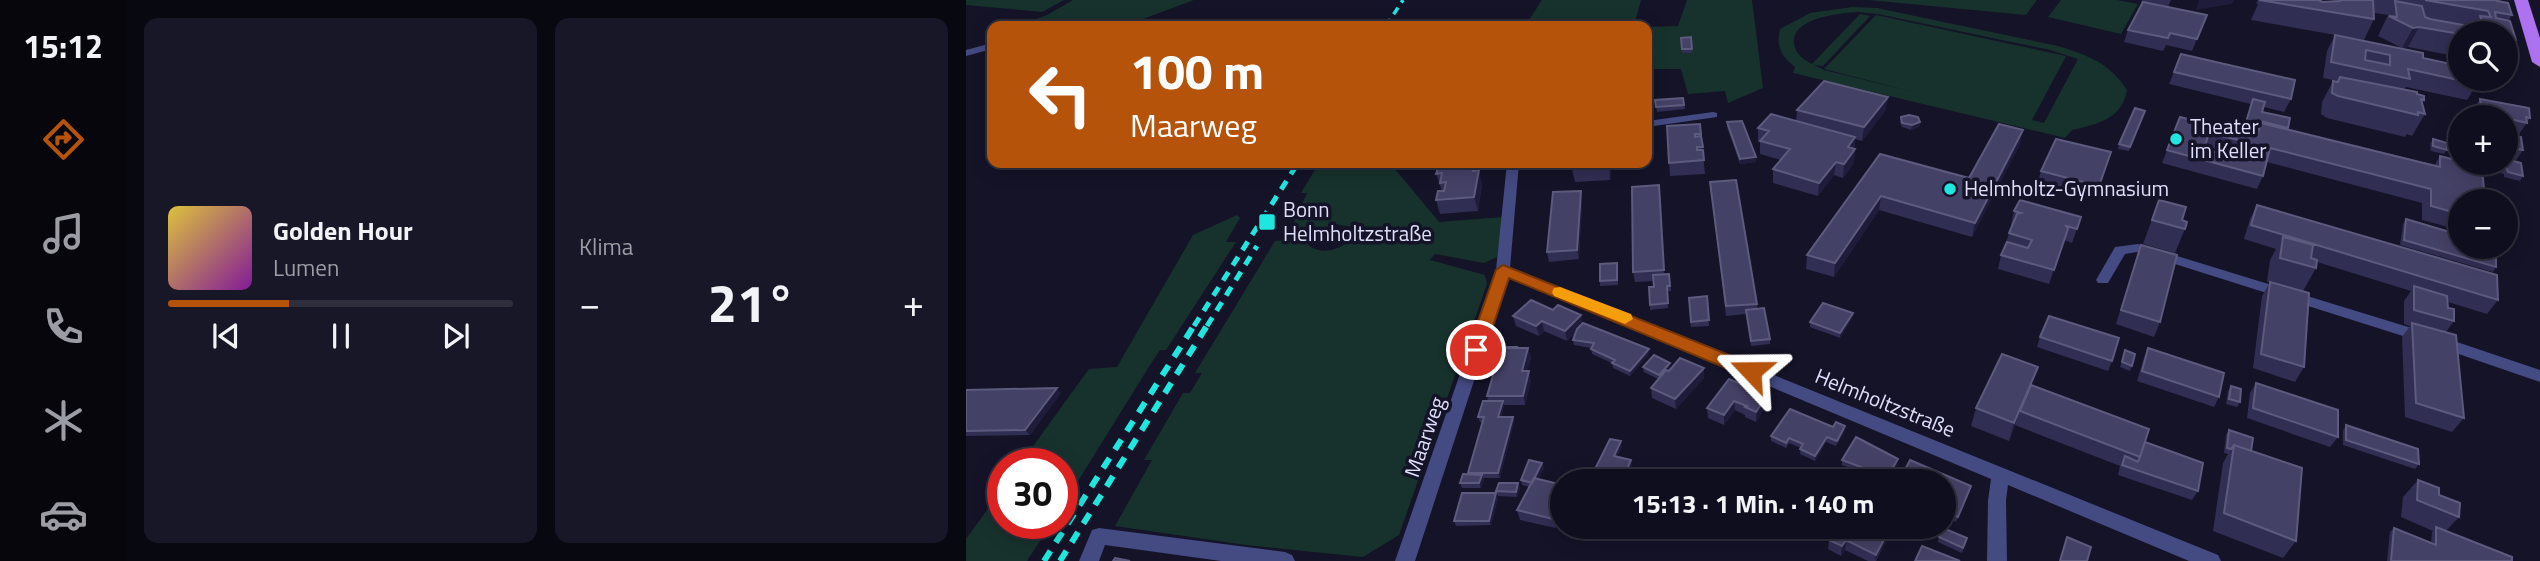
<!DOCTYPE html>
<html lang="de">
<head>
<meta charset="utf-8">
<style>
  :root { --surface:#0f0e1e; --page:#181727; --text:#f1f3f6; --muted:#9b9ca4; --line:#2f2e3c; --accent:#b45309 }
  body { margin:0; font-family:"Titillium Web",sans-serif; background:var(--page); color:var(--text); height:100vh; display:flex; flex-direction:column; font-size:26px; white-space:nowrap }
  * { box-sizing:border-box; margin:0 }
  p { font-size:23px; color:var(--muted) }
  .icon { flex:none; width:38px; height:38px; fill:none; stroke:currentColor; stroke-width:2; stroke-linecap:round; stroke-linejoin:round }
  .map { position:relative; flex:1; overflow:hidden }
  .sheet { display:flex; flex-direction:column; gap:18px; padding:18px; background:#080810; width:840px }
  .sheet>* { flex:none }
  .top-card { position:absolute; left:21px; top:21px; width:665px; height:147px; border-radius:14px; box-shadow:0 4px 18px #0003,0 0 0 2px var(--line); background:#b45309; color:#fff; overflow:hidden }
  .buttons { position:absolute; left:1482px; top:21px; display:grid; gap:14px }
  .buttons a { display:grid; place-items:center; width:70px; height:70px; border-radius:50%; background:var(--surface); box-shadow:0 4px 18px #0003,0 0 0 2px var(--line); font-size:35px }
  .speed { position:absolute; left:21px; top:448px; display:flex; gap:14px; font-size:35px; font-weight:700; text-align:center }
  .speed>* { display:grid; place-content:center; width:91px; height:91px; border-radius:50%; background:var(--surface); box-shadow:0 4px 18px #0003,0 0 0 2px var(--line); line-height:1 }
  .speed .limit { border:10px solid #d22; background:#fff; color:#111 }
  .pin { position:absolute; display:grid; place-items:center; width:60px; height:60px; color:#fff; margin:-30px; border:4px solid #fff; border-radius:50%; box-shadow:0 2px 7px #0007 }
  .me { position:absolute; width:77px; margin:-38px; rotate:293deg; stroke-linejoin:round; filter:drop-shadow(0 0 5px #0008) }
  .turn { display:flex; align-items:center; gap:24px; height:147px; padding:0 28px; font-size:32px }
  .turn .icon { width:91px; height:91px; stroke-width:2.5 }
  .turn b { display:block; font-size:49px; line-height:60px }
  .big { font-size:52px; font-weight:700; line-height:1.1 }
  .sheet .widget { flex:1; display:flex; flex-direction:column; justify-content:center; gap:10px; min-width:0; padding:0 24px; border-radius:14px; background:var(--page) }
  .song { display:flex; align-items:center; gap:21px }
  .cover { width:84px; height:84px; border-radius:10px; background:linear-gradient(135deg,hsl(50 70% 55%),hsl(290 70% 35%)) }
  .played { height:7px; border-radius:4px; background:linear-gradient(90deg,var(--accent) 35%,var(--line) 35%) }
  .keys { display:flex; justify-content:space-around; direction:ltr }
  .heat { display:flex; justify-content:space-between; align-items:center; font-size:38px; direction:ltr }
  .sheet .tiles { flex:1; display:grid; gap:18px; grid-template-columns:repeat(2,1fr) }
  .trip { position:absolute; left:584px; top:469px; width:406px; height:70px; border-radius:35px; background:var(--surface); box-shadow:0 4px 18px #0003,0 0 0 2px var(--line); font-weight:700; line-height:70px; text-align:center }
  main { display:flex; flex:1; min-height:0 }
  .tabs { display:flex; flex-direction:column; width:126px; justify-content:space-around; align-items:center; background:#06060c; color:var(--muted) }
  .tabs .icon { width:49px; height:49px }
  .tabs .active { color:var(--accent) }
  .tabs b { font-size:32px; color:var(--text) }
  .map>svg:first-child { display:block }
</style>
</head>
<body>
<main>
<nav class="tabs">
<b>15:12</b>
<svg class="icon active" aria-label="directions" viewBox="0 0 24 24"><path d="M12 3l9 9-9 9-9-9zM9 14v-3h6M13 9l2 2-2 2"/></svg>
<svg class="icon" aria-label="music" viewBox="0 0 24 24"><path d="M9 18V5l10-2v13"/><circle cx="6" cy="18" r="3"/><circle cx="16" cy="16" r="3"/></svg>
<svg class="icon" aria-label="phone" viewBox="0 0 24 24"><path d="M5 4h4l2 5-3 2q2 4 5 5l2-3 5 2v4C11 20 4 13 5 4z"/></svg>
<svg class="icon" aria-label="climate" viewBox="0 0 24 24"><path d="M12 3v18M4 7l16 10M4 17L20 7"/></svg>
<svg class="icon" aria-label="car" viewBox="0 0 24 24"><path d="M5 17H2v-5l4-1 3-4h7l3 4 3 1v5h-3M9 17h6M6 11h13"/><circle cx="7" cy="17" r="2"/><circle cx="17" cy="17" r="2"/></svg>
</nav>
<section class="sheet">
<div class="tiles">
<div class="widget">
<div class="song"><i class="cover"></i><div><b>Golden Hour</b><p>Lumen</p></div></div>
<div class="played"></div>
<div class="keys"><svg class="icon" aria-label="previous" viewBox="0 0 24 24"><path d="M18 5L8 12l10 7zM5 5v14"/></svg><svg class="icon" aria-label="pause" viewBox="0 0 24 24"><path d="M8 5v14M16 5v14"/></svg><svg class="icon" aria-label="next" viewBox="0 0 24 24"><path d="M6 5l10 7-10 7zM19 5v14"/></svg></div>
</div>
<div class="widget"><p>Klima</p>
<div class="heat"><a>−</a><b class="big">21°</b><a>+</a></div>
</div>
</div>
</section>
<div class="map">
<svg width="1574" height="561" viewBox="0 0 1574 561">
  <rect width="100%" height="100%" fill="#141328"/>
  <path fill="#17322d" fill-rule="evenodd" d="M0,0H98L76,12L0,5Z
    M107,0H228L158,26H52L81,15Z
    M576,0H675L668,26H519H559Z
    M721,0H786L797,88L762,103L759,91L722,94L715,69H681V27L712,26Z
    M902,0H1071L1060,15Z
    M1095,0H1151L1172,4L1155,34L1082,17Z
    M886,7L911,8L1092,46C1121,55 1144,63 1161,90C1156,119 1132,124 1106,130L1099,138L827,73L829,67C815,56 810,47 814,29L844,13ZM892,12L912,14L1084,50L1112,59L1078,123L1066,120L1100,56L910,15L858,69L956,94L858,70L848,65L857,66L904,16L894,14L846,64C838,60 829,53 828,44C824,18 874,13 892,12Z
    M353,163H430L429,169L473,222L537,217L531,257L518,263L469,254L464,260L519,275L521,284L433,535L397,557L280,545L149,526L186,460H178L217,393H224L236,373H229L309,241L320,240L341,193H335ZM369,224L386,227L388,231L385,240C372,250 357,255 343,246L342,241L348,232Z
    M271,215L274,218L260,242H270L200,350H194L184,365L96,507V464H54L123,369L151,367L227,235Z
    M37,488V523H86L61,561H0V539Z"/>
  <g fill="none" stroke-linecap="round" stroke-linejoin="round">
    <path fill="#444a82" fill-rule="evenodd" d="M26,43V49L0,56V50Z
      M747,112L751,113V117L681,127V121Z
      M541,163H553L544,268L1252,555L1255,561H1223L1042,485L1040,500L1041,561H1021L1022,500L1025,479L542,277L449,561H429L530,270Z
      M1172,244L1488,341L1574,370V382L1478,349L1171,252L1159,254L1142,283H1132L1130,280L1149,247Z
      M133,528L319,552L326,555L329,561H255L139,545L133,561H113L126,530Z"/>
    <path fill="#ae71f0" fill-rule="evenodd" d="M1548,0H1562L1574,38V67L1566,62Z"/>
    <path stroke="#1fe7df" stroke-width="3.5" stroke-dasharray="8 6" stroke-linecap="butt" d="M420,26L437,0"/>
    <path stroke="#1fe7df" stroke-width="5" stroke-dasharray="10 8" stroke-linecap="butt" d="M228,326L332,163
      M241,326L291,246"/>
    <path stroke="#1fe7df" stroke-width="6" stroke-dasharray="12 10" stroke-linecap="butt" d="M78,561L229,324
      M94,561L242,324"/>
  </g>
  <path fill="#312e54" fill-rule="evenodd" d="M1176,0H1205L1202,7L1241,15L1226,51L1200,45L1197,51L1158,42L1162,30L1176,4L1175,3Z
    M1292,0H1352L1357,2L1367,1V0H1535L1534,2L1546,15L1543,20L1540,33H1494V57L1442,47L1436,48L1412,36L1422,15L1408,13V19L1398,40L1285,20L1292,4L1290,3Z
    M1369,35L1457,58L1511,84L1501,100L1440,87L1438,89L1451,94L1458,100L1456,104L1459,114L1446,136L1441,134L1439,137L1361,118L1355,114L1356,102L1367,81H1372L1357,78L1361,51Z
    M725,37L726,53H716L715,38Z
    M1208,72L1325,99L1318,112L1298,107L1296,112L1322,128L1321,130L1468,166L1474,156L1509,165L1508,163H1540L1557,176L1554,181L1538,177V174L1516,169L1494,201V230L1456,220V203L1301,162L1297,176L1291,189L1196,163L1214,117L1277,132L1285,104L1203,84ZM1239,146L1271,155L1270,158L1238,149Z
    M1514,99L1564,118L1551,137L1557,150L1550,160L1540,157V117H1504V115Z
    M689,100L718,105L719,109L691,112Z
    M831,110H920L896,141L889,139L888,163L877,178L868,175L852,196L807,183V169L815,160L794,154V141H792V128L830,121Z
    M1179,111L1163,151L1152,149L1153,144Z
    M935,117L954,122L953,127L945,130L936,127L934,122Z
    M761,122L790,157V162L774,164L761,127Z
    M1487,122L1494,124V147L1482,144L1481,131Z
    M734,124L739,174L704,176L701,126Z
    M1467,139L1481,150L1478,154L1465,151L1464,144Z
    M1054,144L1006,237L913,210L868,277L840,269L841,255L914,154L1003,178Z
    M1145,152L1128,199L1071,184L1075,171Z
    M476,163H515L513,172L516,184L512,211L474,214L470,200L476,191L470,174L476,165Z
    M607,163H645L644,180L609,182L606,169Z
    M744,182L791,304V309L804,339V344L785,346L780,314L760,316Z
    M693,185L698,275L704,279L705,291H701L702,308L684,310L683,287H688V281L669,282L667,272Z
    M616,200L613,259L583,262L581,252Z
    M1193,200L1216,220L1219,229L1209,253L1177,244Z
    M1291,205L1532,300L1521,314L1482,302V308L1488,321L1480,332L1498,418L1486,432L1439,417L1436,337L1444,326L1438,324V301L1445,291L1351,262L1350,268L1337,291L1338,367L1329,382L1287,368L1296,296L1304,282H1301L1304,260L1310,249L1278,239L1284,219Z
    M1048,211L1115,217L1106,243L1098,240L1083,284L1032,269L1035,255L1046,226L1045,225Z
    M1440,219L1530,267L1527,272L1434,245L1437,224Z
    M1175,245L1194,322L1188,337L1150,324L1170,259Z
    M652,268V285L634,286V281Z
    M741,296L743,326L725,327L723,298Z
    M587,310L615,315L616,323L683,354L664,376L647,368L646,363L626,354L625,348L608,345L607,340L609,333L601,341L578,331L573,336L550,326L547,316Z
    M887,313L886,318L874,338L844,327V322Z
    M1074,337L1146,361L1142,371L1071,347Z
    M551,348H562L565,358L561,371L565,381L559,405H538L535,417H547L548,422L534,478H517L518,480L515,488H496L494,483L502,474V473L517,422H514L512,417L522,401L521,396L532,356V353Z
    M1182,348L1253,397L1248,407L1171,381L1178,358Z
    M1159,350L1166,366L1164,371L1154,367Z
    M677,367L704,368L702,371L738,378L710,409L686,398L685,388L692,379L678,372Z
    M1290,383L1372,437L1364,447L1281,418L1284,393Z
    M1066,385L1179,442L1232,491L1226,500L1152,475L1154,466L1049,425L1043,441L1005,426L1010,408Z
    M1265,386L1274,402L1271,407L1260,404L1262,391Z
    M0,390L95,393L64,435L0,436Z
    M785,392L799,398V408L790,422L779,417V415L769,410L758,425L742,418L741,408Z
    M1380,425L1453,464L1449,469L1377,445V430Z
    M867,427L879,431L870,446L860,442L849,461L834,454L835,448L823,443L820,448L805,441V436Z
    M1263,430L1285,451L1330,541L1317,558L1247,531L1257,463L1262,454L1258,453L1260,435Z
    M656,446L651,457L666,465L637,475L630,474L629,469Z
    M876,460L931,464L923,479L912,474L910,478L876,465Z
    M576,463L578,468L572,479L597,485L590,528L554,520L551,510L563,487L556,485L555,480Z
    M1452,480L1473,495L1493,517L1480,531L1546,561H1421L1424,532L1428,528L1465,543L1466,532L1467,531L1435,517L1437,497Z
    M978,481L1004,491L990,522L978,516Z
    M552,483L554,488L551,497L532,496L530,491Z
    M532,498L525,525L490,526L488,521Z
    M689,527H709L701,537L690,531Z
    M726,527H739L735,532Z
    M922,537L910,561H902L879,550L875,556L862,549L863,540Z
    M973,537L1001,538L996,553L972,542Z"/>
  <path fill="#1e1b3b" d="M1233,0H1268L1266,4L1230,10Z
    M1453,27L1442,47L1436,48L1447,28Z
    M1550,40L1540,55V42Z
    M922,97L920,110L896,141L898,127Z
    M954,122L953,127L945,130L946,125Z
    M1057,130L1054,144L1006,237L1009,223Z
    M889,137L888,150L882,147Z
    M889,149L888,163L877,178L878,164Z
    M790,157V162L774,164V159Z
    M870,162L868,175L852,196L853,183Z
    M509,163H515L513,172L516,184L512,211L508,197L507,171Z
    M643,163H644L645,170L644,180Z
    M615,191L616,200L613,259L611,250Z
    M915,196L913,210L868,277L869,263Z
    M887,313L886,318L874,338V333Z
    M615,315L617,325L601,341L599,331Z
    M576,321L578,331L573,336L570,326Z
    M562,348L565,358L559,381L556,371Z
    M683,349V354L664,376V371Z
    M704,363V368L694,380L693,375Z
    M1072,367L1066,385L1054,411L1043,441L1048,423Z
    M738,368V378L710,409L709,399Z
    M563,371L565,381L559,405L557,396Z
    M91,388L95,393L64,435L59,430Z
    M799,398V408L790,422V412Z
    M537,401L538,406L534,422L532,417Z
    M768,401L769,410L758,425V415Z
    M547,417L548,422L534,478L532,473Z
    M879,426V431L870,446L871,441Z
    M861,437L860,442L849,461V456Z
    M655,441L656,446L649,461L648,456Z
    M932,459L931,464L923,479V474Z
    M665,460L666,465L659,481L657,479Z
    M576,463L578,468L567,488L566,483Z
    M516,475L518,480L515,488L513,483Z
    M552,483L554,488L551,497L550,492Z
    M530,493L532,498L525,525L523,521Z
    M597,499V514L590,528L587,519Z
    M705,527H709L701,537V532Z
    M924,528L922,537L909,561L910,555Z
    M880,540L879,550L875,556L876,546Z"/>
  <path fill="#444166" stroke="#5c5a7d" stroke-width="2" fill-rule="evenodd" d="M1293,0H1352L1357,2L1374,1L1375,0H1407L1408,19Z
    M1459,0H1531V1L1542,3L1546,15L1529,12L1530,18L1544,21L1550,40L1540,42V33L1494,34L1453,27L1447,28L1423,16L1431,17L1429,1L1456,6L1459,17L1464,19L1514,28L1518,27L1514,16L1525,17L1522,11Z
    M1177,2L1241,15L1231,39L1204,33L1202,38L1162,30Z
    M1369,35L1457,53V58L1494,66V79H1511V84L1442,69L1444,79L1365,62ZM1400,50L1424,55V65L1399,60Z
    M725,37L726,49H716L715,38Z
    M1215,54L1329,80L1325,99L1208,72Z
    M1374,77L1451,92V94L1458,96V100L1455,99L1459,114L1452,112V115L1372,96L1366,93L1367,81L1372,82Z
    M858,81L922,97L898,127L831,110Z
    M717,98L718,105L690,107L689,100Z
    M1287,99L1299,102L1296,112L1324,118L1322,128L1294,121L1290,136L1277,132Z
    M1514,99L1563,108L1564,118L1560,117L1561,123L1540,118V117L1516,113Z
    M1169,108L1179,111L1164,147L1153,144Z
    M805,114L889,137L882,147L889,149L878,164L870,162L853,183L807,169L824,149L794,141L803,131L792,128Z
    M943,115L952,117L954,122L946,125L936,123L935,117Z
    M1214,117L1291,136L1295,123L1474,167V156L1494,161V163H1500L1516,167L1519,201H1494V214L1465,206V189L1304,148L1297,176L1201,150ZM1243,133L1277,141L1272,158L1238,149Z
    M776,121L790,157L774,159L761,122Z
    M1487,122L1494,124V136L1488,134Z
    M734,124L735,134H729V137L735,136L737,147H731V150H737L738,160L703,163L701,126Z
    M1033,124L1057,130L1009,223L915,196L869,263L841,255L914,154L1003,178Z
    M1540,134L1555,137L1557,150L1540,147Z
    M1090,139L1145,152L1133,186L1075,171Z
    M1467,139L1481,143V150L1467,146Z
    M1540,159L1555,163L1557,176L1542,172L1541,169L1515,163H1540Z
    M479,163H509L507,171L513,170L508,197L470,200L472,191H478L480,182L474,183L476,173L470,174L473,165L479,164Z
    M607,163H643V167L606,169Z
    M770,180L791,304L760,306L744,182Z
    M693,185L698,270L667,272L666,187Z
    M615,191L611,250L581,252L587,192Z
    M1054,200L1115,217L1111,229L1100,226L1102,229L1088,270L1035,255L1041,242L1062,248L1066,240L1043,233L1051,214L1055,213L1048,211Z
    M1193,200L1220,207L1216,220L1221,222L1219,229L1186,220Z
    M1291,205L1531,275L1532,300L1285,225Z
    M1440,219L1494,235V247H1530V267L1438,240Z
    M1317,237L1347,245L1345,258L1351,260L1350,268L1314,258Z
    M1175,245L1211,255L1194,322L1155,310Z
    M651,263V280L634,281V264Z
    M703,274L704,286H701L702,303L684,305L683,287H688L687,275Z
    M1304,282L1343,293L1338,367L1295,354Z
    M1448,286L1481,296L1482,308L1488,309V321L1448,310Z
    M741,296L743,320L725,322L723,298Z
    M565,300L587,310L592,305L615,315L599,331L576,321L570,326L547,316Z
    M857,303L887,313L874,333L844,322Z
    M798,308L804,339L785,341L780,310Z
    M1083,316L1153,338L1146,361L1074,337Z
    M617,323L683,349L664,371L646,363L649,360L625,349L628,343L607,340L611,329Z
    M1446,323L1490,335L1498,418L1450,403Z
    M533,347H551V348H535L533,353H532Z
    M535,348H562L556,371H563L557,396H521Z
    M1182,348L1258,373L1253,397L1176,371Z
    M1159,350L1169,354L1166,366L1156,362Z
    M1036,354L1072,367L1048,423L1010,408Z
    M688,355L704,363L693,375L677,367Z
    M714,358L738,368L709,399L685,388L700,370L703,371Z
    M763,379L785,388L783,391L799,398L790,412L779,407L781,406L768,401L758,415L741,408Z
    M1290,383L1372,410V437L1287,408Z
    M1065,385L1183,429L1174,457L1054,411Z
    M1265,386L1275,389L1274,402L1263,399Z
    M91,388L59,430L0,431V390Z
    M517,401H537L532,417H547L532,473H502L518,417H512Z
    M824,409L867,427L870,422L879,426L871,441L861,437L849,456L834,449L837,444L823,438L820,443L805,436Z
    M1380,425L1452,449L1453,464L1380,440Z
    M1263,430L1287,438L1285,451L1268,445L1265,449L1261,448Z
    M890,437L932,459L923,474L913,469L911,473L876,460Z
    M644,439L655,441L648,456L665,460L657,479L666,481H634L639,471L629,469Z
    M1179,442L1237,463L1232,491L1156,465L1159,456L1172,462Z
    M1268,445L1336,468L1330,541L1258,513Z
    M563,460L576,463L566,483L555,480Z
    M944,460L1005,486L992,517L978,511V481H933Z
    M497,474L516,475L513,483H494Z
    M568,478L597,485V499L587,519L551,510Z
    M1452,480L1473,488V495L1494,503L1493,517L1451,500Z
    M533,483H552L550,492L530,491Z
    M496,493H530L523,521H488Z
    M691,527H705L701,532Z
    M869,527H921L924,528L910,555L880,540L876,546L863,540Z
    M1470,527L1546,557V561H1425L1428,528L1470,545Z
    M977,528L1001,538L997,548L973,537Z
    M1101,537L1125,547L1121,561H1094Z
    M956,546L994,561H949Z
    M149,558L164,561H147Z"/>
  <path fill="#b45309" stroke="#753606" stroke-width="2" d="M537,265L791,366L794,371L791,376H779L543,278L519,350L517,354H504L502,350L530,270Z"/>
  <path fill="#f59e0b" d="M594,287L665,314L667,319L659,324L588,296L586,292L588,288Z"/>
  <g fill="#1fe7df" stroke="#141328" stroke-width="2.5">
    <circle cx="1210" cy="139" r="7"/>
    <circle cx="984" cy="189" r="7"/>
    <rect x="292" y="213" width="18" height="18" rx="3.5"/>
  </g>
  <g text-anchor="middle" stroke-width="7" stroke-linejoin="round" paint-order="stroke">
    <g font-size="21" fill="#dedffb" stroke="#141328" text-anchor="start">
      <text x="1224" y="134">Theater<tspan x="1224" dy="24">im Keller</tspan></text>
      <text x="998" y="196">Helmholtz-Gymnasium</text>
      <text x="317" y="217">Bonn<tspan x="317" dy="24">Helmholtzstraße</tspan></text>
    </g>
    <g font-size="21" fill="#dedffb" stroke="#141328">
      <text transform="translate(919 403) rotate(22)" y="7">Helmholtzstraße</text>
      <text transform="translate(459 437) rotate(-71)" y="7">Maarweg</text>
    </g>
  </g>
</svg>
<div class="buttons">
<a><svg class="icon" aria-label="search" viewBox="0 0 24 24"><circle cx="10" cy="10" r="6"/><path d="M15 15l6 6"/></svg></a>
<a>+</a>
<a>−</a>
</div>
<div class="speed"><div class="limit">30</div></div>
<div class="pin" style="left:510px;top:350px;background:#d93025"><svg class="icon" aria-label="arrive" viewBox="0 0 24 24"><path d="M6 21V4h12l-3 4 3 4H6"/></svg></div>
<svg class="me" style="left:785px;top:371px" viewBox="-20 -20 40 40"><path d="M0-17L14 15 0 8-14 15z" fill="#b45309" stroke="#fff" stroke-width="4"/></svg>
<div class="trip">15:13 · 1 Min. · 140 m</div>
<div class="top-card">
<div class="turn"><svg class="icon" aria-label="left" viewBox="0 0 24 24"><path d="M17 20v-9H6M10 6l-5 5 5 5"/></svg><div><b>100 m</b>Maarweg</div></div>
</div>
</div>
</main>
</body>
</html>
